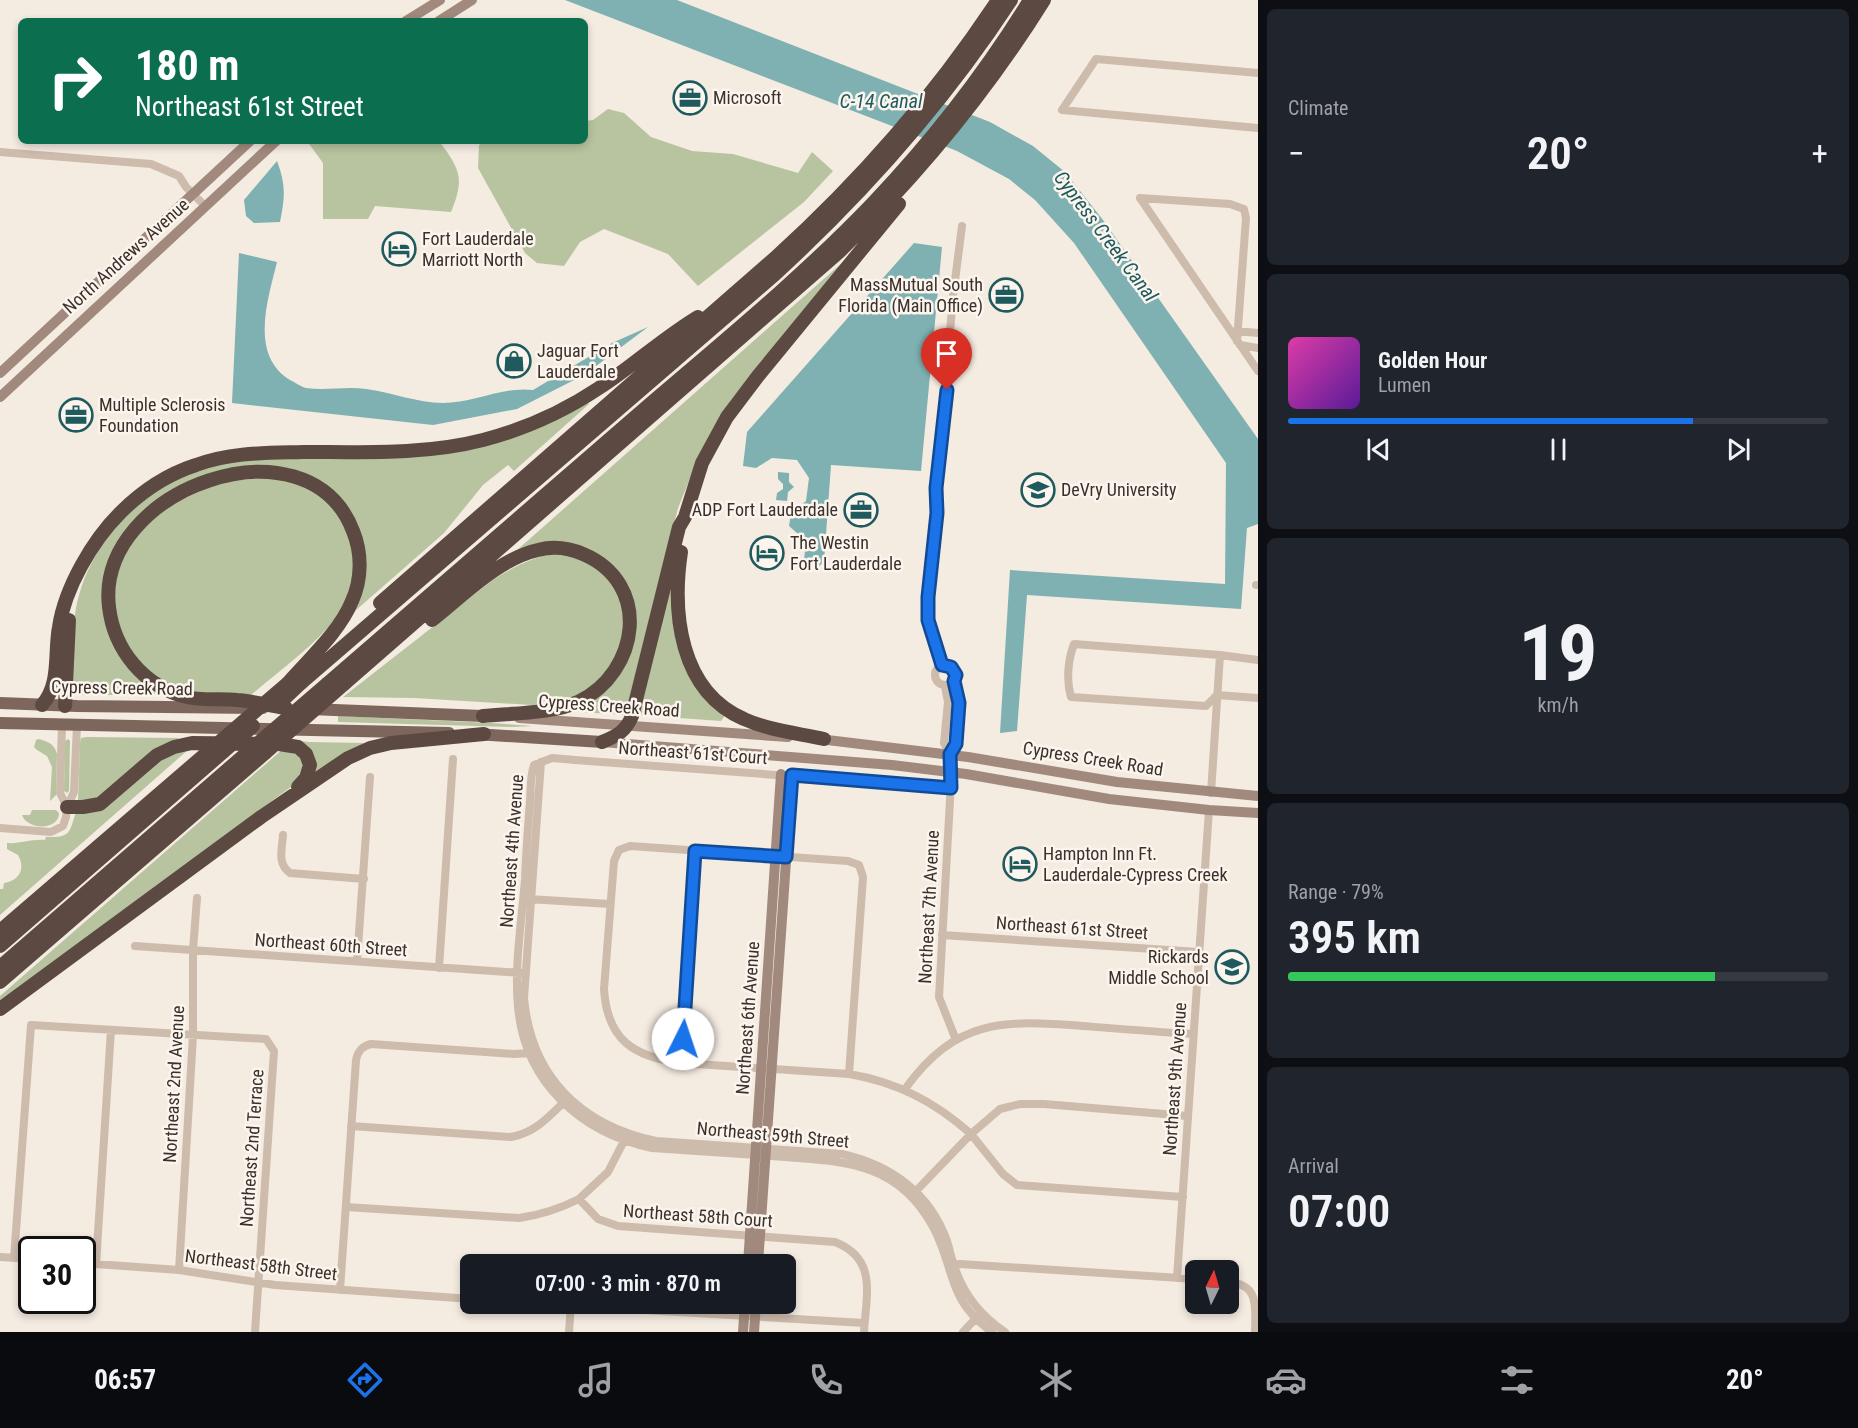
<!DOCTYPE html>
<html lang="en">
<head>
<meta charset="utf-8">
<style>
  :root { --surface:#171b24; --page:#20242c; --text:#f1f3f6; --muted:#9ea1a6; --line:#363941; --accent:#1a73e8 }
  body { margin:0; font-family:"Roboto Condensed",sans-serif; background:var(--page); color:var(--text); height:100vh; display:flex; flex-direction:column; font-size:22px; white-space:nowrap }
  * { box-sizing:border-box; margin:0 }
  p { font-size:20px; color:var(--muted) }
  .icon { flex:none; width:33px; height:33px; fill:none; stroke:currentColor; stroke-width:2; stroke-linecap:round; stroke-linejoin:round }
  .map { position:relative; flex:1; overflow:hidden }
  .side { display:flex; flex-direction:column; gap:9px; padding:9px; background:#0d0f14; width:600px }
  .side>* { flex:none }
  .hud { position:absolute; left:18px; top:18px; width:570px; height:126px; border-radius:9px; box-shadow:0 3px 9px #0003; background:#0b6e4f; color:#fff; overflow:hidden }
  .needle { width:39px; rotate:5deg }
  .tools { position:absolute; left:1185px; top:1260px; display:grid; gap:12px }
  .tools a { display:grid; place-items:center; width:54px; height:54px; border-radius:9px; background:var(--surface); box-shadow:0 3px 9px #0003; font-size:30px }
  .speed { position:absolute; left:18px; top:1236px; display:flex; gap:12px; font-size:30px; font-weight:700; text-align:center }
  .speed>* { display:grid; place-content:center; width:78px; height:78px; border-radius:50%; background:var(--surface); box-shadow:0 3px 9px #0003; line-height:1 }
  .speed .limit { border:3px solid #111; border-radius:9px; background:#fff; color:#111 }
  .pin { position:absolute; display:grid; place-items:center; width:51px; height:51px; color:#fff; margin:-62px -26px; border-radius:50% 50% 50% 0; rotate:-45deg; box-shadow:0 0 6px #0007 }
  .pin .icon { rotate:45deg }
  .me { position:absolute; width:66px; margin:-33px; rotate:4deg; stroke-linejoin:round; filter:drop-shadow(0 0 4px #0008) }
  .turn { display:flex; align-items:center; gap:21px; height:126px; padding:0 18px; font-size:27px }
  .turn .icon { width:78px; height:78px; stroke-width:2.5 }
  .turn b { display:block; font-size:42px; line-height:51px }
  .big { font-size:45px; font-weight:600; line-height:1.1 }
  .side .widget { flex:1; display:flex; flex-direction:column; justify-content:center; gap:9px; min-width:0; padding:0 21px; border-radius:9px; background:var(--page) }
  .side .dial { align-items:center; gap:0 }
  .dial b { font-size:78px; line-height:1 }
  .song { display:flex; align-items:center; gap:18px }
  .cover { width:72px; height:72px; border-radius:9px; background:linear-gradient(135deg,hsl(320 70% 55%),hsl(270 70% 35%)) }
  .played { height:6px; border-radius:3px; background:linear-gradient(90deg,var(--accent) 75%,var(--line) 75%) }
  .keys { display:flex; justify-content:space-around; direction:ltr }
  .heat { display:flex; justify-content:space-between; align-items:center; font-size:33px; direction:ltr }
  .charge { height:9px; border-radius:4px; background:linear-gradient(90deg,#34c759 79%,var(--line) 0) }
  .trip { position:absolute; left:460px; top:1254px; width:336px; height:60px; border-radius:9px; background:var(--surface); box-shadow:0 3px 9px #0003; font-weight:600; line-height:60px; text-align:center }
  .dock { display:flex; height:96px; justify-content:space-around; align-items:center; background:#090b0e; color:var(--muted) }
  .dock .icon { width:42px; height:42px }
  .dock .on { color:var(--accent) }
  .dock b { font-size:27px; color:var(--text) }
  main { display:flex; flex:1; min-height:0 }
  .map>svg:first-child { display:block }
</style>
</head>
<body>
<main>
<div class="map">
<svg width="1258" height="1332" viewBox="0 0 1258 1332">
  <rect width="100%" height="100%" fill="#f4ebe1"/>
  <path fill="#b8c4a0" d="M608,109L624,113L651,137L692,151L733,154L798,173L812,152L833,171L804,202L698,286L668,254L604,229L580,242L564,266L537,263L525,253L478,168L479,145L484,141H585V121L593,120Z
    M307,141H439C460,169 465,178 451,212L375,206L368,219H323V163Z
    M843,262L731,400L702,449L678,508L627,715L579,712L576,706L611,683L631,607L584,551H516Z
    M587,402L589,404L514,471L508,465L483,485L444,533L355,611L353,608L354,522L344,505L330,491L315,479L296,472L232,471L125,532L106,614L157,688L155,694L151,695H70C71,666 71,636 76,608C93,523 169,465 254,458C307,454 360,459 413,456C430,454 449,445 466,440C506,427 547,414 587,402Z
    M276,477C288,481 311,486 319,494C327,501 341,515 346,526C359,554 355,593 336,618C313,647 279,671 251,695L189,691L152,677L128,650L113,613L119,557L157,512L219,482Z
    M557,553C613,558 636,609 618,659C615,666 605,673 599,679C596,683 591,690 587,693C575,700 546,704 532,705L414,698L343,697L494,579C515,566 533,557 557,553Z
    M674,564L681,648L726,714L721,721L638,715Z
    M338,716L492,723L533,726L512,727L338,722Z
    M87,737L178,738L179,740L99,798L78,801L80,743L81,738Z
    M39,739C48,742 54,743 57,754L56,795L50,801L52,767L47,756L37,750L34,747L36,740Z
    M68,739L70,741L69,791L67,793L64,791L65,741Z
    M295,740L308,742L364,743L316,774L293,741Z
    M189,749L0,915V889H3L4,883C19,881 26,869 18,855L7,849V843C20,844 31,839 45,840L46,837C72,838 69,832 76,812L162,757Z
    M283,749L297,752L305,763L299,781C198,855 100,930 0,1004V996Z
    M32,810H56L59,813C59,831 27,830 22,815H30Z"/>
  <path fill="#7fb0b2" d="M565,0H677L990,122L1033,146L1065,172L1103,220L1258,439V524L1247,528L1241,609L1027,595L1017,731L1000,733L1010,570L1225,584L1226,463L1074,243L1035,200L1009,179L957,151Z
    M277,161C286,185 285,197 280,222L254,223L246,216L244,200Z
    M914,243L942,247L921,471L831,465L824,562L819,566L809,565L804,560L806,541L789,526L791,513L806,501L809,478L797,460L772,458L756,468L743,466L747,432Z
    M239,253L277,262C268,299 249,355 290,380C295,382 301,387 306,388C326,391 347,386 366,389C391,392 417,403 443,403C473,403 504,386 533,390L612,343L648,327L584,375L517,409L433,425L232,403Z
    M778,472L789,473V482L794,487L788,492L787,501L776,500L777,493L783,489V484L778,479Z"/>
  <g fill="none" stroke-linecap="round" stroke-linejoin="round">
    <path stroke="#cdbbac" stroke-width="8" d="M1258,73L1096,59L1062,110L1258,128
      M0,152L151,164L179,176L186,187L205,206
      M1140,198L1230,204L1244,209L1246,218L1237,341
      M1140,198L1258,371
      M1236,331L1258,333
      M1240,345L1258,348
      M1256,585H1258
      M1258,660L1220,655L1074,644C1068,660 1066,680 1071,697L1206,706L1217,695L1258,698
      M935 675a10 10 0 1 1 20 0a10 10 0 1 1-20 0Z
      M942,665L928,620V597L953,296L962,226
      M945,686L948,702L944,743L950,754L951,782L939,997L956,1040
      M62,724L60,793L67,807
      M950,754C962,732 960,705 954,681
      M541,762L524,998C531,1076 580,1125 656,1141L842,1154C891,1165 930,1193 947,1241C950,1250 951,1259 955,1268C964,1295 981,1316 1005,1332
      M951,788L575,760L552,758L534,765C530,776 531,789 530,801C528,827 526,853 525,879C522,920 514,965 518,1006C524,1082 581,1133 652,1148C692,1151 731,1153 771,1156C838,1161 897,1159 933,1227C956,1270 946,1299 992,1332
      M1211,793L1220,655
      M0,828L51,832L63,826L66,817L67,807L74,792L77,725
      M283,835C282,849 277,864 290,873L364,879
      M528,899L610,904
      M942,935L1199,952
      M135,946L522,973
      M357,961L370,777
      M439,968L453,759
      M681,1063L695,851
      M849,1074L863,877L859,865L848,861L630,846L619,850L614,861L604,989C607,1040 634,1057 681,1063L849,1074C897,1082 935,1102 971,1134L1000,1109L1020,1104H1044L1188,1116
      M905,1089C956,1018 1004,1020 1083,1026C1120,1029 1156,1032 1193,1034
      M351,1126L511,1137C534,1133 549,1117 565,1101
      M914,1193L971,1134L1003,1174L1017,1185L1183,1197
      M579,1199L608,1172L626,1137
      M346,1207L519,1218C541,1215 559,1209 579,1199L598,1219L618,1226L835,1242C878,1259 866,1295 864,1332
      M0,1257L32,1259
      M14,1258L31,1025L266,1039L274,1051L255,1332
      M82,1263L179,1270L275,1285L471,1299
      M96,1264L111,1030
      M949,1266L960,1264L1196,1279
      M179,1270L193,1036V950L197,898
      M1177,1278L1209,810
      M1228,1282C1258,1284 1256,1304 1255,1332
      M340,1290L356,1060C358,1051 362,1046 371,1044L514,1054L531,1053
      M541,1304L864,1323
      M569,1332L571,1305
      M963,1332L978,1316"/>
    <path stroke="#a18a7d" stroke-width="10" d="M406,21L440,0
      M439,21L472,0
      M0,373L250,141
      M0,397L276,141
      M519,718L788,737
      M819,739L968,757L1117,782L1258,796
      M602,742L892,765L966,774L1109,799L1209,810L1258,813
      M748,1264L781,774
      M758,1264L792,775
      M743,1332L745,1304
      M754,1332L756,1304"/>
    <path stroke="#7d675c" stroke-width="12" d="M0,703L77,706L263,708
      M310,709L483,716
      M0,723L449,733
      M475,734L602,742"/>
    <path stroke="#5c4a42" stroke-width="14" d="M681,552C672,612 679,691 744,719C768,730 797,733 824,739
      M380,603L775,258C861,180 934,97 998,0
      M432,620C464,595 498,559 538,550C553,546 569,548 583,554C652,583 640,672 578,702C551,714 512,713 483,716
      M301,683L773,276C865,192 943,104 1011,0
      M327,684C434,591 542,498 649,405C725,340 803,276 873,203C932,141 985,73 1030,0
      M344,684L839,252C917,176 986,93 1044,0
      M42,705C61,684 54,653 59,627C65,588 92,541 120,513C141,492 168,474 196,465C231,452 267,453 303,452C363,452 425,455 483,440C525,429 563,412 599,388C633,366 663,338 698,317
      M65,706L69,620
      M286,708C270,706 253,701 237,700C220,698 204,701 187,697C144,687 114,650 109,607C95,489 308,413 353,531C362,553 362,579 352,601C340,631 309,659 288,683
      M602,742C617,736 626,731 632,716L679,527L685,517L702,463L727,417L758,376L899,204
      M67,807H83L100,804L157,755L174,747L192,743L279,744L298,747L306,754L310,765L306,778L298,787
      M0,931L209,751
      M0,946L223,752
      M0,967L248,752
      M0,982L265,753
      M0,1009L261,817L348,758L370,748L391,743L484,734"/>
    <path stroke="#5c4a42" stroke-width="14" d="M283,700L301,683
      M209,751L288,683
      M223,752L253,726
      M248,752L327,684
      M265,753L344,684"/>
  </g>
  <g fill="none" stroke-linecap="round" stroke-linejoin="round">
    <defs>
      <path id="route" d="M683,1039L695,851L786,857L792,775L951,788L950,754L956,744L959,703L954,681L956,675L951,667L942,665L928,620V597L937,513L936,488L947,390"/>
    </defs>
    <use href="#route" stroke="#114b97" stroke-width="15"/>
    <use href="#route" stroke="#1a73e8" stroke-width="10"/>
  </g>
  <defs>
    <symbol id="office-ring" viewBox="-11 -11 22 22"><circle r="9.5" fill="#fbf5ee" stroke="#1f5a5e" stroke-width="1.5"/><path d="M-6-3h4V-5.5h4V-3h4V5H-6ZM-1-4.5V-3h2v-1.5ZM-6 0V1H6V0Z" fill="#1f5a5e"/></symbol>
    <symbol id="hotel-ring" viewBox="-11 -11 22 22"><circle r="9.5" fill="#fbf5ee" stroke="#1f5a5e" stroke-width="1.5"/><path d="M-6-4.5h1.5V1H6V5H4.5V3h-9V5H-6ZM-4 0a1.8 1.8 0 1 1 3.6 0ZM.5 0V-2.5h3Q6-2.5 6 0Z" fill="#1f5a5e"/></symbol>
    <symbol id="shop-ring" viewBox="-11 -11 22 22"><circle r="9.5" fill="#fbf5ee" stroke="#1f5a5e" stroke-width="1.5"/><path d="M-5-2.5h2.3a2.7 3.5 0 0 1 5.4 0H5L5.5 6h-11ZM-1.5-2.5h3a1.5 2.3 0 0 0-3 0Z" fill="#1f5a5e"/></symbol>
    <symbol id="university-ring" viewBox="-11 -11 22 22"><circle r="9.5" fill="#fbf5ee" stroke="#1f5a5e" stroke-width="1.5"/><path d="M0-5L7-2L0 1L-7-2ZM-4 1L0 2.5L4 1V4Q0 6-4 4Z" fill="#1f5a5e"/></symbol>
    <symbol id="school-ring" viewBox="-11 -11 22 22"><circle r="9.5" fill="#fbf5ee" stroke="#1f5a5e" stroke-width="1.5"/><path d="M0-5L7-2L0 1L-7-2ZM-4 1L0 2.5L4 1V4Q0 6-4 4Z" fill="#1f5a5e"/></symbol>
  </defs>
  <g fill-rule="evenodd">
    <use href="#office-ring" x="671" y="79" width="38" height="38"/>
    <use href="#hotel-ring" x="380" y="230" width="38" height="38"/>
    <use href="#office-ring" x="987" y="276" width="38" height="38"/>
    <use href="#shop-ring" x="495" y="342" width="38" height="38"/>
    <use href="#office-ring" x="57" y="396" width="38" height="38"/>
    <use href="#university-ring" x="1019" y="471" width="38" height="38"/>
    <use href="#office-ring" x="842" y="491" width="38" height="38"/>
    <use href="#hotel-ring" x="748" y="534" width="38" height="38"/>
    <use href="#hotel-ring" x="1001" y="845" width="38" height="38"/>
    <use href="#school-ring" x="1213" y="948" width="38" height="38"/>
  </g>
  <g text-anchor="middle" stroke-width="5" stroke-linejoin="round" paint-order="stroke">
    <g font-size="18" fill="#3b302b" stroke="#fbf5ee" text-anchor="start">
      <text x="713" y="104">Microsoft</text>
      <text x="422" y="245">Fort Lauderdale<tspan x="422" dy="21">Marriott North</tspan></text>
      <text x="983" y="291" text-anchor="end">MassMutual South<tspan x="983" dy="21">Florida (Main Office)</tspan></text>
      <text x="537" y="357">Jaguar Fort<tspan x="537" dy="21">Lauderdale</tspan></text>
      <text x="99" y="411">Multiple Sclerosis<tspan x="99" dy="21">Foundation</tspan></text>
      <text x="1061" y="496">DeVry University</text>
      <text x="838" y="516" text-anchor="end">ADP Fort Lauderdale</text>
      <text x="790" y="549">The Westin<tspan x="790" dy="21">Fort Lauderdale</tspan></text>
      <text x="1043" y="860">Hampton Inn Ft.<tspan x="1043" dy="21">Lauderdale-Cypress Creek</tspan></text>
      <text x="1209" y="963" text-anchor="end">Rickards<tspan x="1209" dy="21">Middle School</tspan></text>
    </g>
    <g font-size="18" fill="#3b302b" stroke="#fbf5ee">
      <text transform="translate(126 256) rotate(-42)" y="6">North Andrews Avenue</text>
      <text transform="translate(122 688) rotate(1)" y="6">Cypress Creek Road</text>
      <text transform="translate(609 706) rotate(4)" y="6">Cypress Creek Road</text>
      <text transform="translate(693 753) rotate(4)" y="6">Northeast 61st Court</text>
      <text transform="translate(1093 759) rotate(9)" y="6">Cypress Creek Road</text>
      <text transform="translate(512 851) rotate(-86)" y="6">Northeast 4th Avenue</text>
      <text transform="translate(929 907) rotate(-87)" y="6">Northeast 7th Avenue</text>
      <text transform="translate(1072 928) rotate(4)" y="6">Northeast 61st Street</text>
      <text transform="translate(331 945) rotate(4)" y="6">Northeast 60th Street</text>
      <text transform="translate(748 1018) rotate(-86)" y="6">Northeast 6th Avenue</text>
      <text transform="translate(1175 1079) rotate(-86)" y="6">Northeast 9th Avenue</text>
      <text transform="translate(174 1084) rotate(-87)" y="6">Northeast 2nd Avenue</text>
      <text transform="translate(773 1135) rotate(5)" y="6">Northeast 59th Street</text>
      <text transform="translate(252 1148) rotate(-86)" y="6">Northeast 2nd Terrace</text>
      <text transform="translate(698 1216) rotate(4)" y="6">Northeast 58th Court</text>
      <text transform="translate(261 1265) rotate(7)" y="6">Northeast 58th Street</text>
    </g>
    <g font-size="20" font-style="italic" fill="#1f5a5e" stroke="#fbf5ee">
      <text x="881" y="108">C-14 Canal</text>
      <text transform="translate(1106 236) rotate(53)" y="7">Cypress Creek Canal</text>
    </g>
  </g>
</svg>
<div class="tools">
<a><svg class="needle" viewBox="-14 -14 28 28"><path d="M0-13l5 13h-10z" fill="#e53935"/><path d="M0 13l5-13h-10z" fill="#9ea1a6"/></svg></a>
</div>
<div class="speed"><div class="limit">30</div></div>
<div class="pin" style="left:947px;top:390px;background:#d93025"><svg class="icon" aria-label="arrive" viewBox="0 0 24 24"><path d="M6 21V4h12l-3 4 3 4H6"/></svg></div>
<svg class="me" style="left:683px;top:1039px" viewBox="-20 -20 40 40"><circle r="19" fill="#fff"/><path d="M0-13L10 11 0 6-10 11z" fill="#1a73e8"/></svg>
<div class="trip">07:00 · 3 min · 870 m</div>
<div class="hud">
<div class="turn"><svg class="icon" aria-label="right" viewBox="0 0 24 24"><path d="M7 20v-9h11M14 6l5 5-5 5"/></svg><div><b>180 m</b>Northeast 61st Street</div></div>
</div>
</div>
<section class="side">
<div class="widget"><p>Climate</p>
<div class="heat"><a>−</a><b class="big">20°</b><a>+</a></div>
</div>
<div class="widget">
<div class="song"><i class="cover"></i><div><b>Golden Hour</b><p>Lumen</p></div></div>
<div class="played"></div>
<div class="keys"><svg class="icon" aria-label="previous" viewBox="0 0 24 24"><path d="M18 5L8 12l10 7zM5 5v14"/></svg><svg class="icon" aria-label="pause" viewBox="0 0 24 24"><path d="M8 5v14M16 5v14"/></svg><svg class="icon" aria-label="next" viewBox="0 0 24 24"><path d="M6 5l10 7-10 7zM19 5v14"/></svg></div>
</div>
<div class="widget dial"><b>19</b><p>km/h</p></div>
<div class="widget"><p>Range · 79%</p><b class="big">395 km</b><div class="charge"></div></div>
<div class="widget"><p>Arrival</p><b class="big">07:00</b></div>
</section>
</main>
<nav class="dock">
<b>06:57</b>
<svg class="icon on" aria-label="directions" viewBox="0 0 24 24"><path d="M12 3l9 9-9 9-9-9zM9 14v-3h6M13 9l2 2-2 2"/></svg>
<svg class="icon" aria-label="music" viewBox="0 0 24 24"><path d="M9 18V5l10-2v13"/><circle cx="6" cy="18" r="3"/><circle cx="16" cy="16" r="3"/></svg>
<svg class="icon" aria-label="phone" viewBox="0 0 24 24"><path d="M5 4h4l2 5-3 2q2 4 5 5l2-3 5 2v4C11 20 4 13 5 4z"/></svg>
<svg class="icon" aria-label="climate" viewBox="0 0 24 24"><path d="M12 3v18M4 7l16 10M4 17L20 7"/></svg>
<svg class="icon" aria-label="car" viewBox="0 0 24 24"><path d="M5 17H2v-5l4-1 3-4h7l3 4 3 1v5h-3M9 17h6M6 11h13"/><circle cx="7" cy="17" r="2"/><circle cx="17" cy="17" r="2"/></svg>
<svg class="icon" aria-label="filters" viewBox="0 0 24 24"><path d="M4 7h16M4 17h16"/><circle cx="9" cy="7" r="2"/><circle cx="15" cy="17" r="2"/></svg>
<b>20°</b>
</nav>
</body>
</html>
